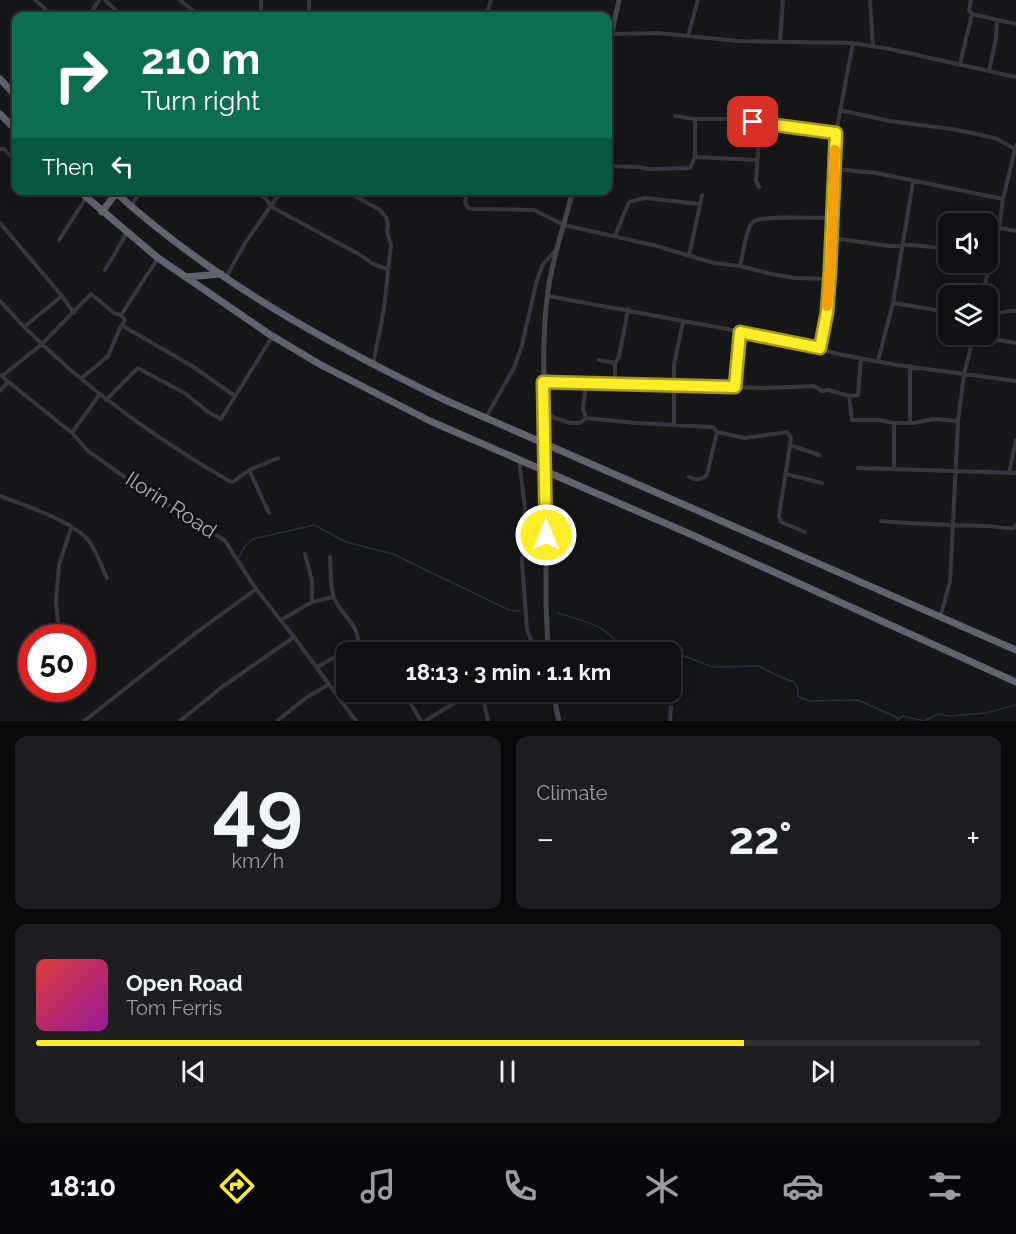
<!DOCTYPE html>
<html lang="en">
<head>
<meta charset="utf-8">
<style>
  :root { --surface:#111013; --page:#1e1e21; --text:#f1f3f6; --muted:#9c9da0; --line:#303033; --accent:#ffed28 }
  body { margin:0; font-family:Raleway,sans-serif; background:var(--page); color:var(--text); height:100vh; display:flex; flex-direction:column; font-size:22px; white-space:nowrap }
  * { box-sizing:border-box; margin:0 }
  p { font-size:20px; color:var(--muted) }
  .icon { flex:none; width:33px; height:33px; fill:none; stroke:currentColor; stroke-width:2; stroke-linecap:round; stroke-linejoin:round }
  .map { position:relative; height:721px; overflow:hidden }
  .side { display:flex; flex-direction:column; gap:15px; padding:15px; background:#09090a; flex:1 }
  .side>* { flex:none }
  .top-card { position:absolute; left:12px; top:12px; width:600px; height:183px; border-radius:12px; box-shadow:0 3px 15px #0003,0 0 0 2px var(--line); background:#0b6e4f; color:#fff; overflow:hidden }
  .buttons { position:absolute; left:938px; top:213px; display:grid; gap:12px }
  .buttons a { display:grid; place-items:center; width:60px; height:60px; border-radius:12px; background:var(--surface); box-shadow:0 3px 15px #0003,0 0 0 2px var(--line); font-size:30px }
  .speed { position:absolute; left:18px; top:624px; display:flex; gap:12px; font-size:30px; font-weight:700; text-align:center }
  .speed>* { display:grid; place-content:center; width:78px; height:78px; border-radius:50%; background:var(--surface); box-shadow:0 3px 15px #0003,0 0 0 2px var(--line); line-height:1 }
  .speed .limit { border:9px solid #d22; background:#fff; color:#111 }
  .pin { position:absolute; display:grid; place-items:center; width:51px; height:51px; color:#fff; margin:-26px; border-radius:12px; box-shadow:0 3px 9px #0006 }
  .me { position:absolute; width:66px; margin:-33px; rotate:0deg; stroke-linejoin:round; filter:drop-shadow(0 0 4px #0008) }
  .turn { display:flex; align-items:center; gap:21px; height:126px; padding:0 30px; font-size:27px }
  .turn .icon { width:78px; height:78px; stroke-width:2.5 }
  .turn b { display:block; font-size:42px; line-height:51px }
  .then { display:flex; align-items:center; height:57px; padding:0 30px; background:#0003; gap:12px; font-size:22px }
  .big { font-size:45px; font-weight:700; line-height:1.1 }
  .side .widget { flex:1; display:flex; flex-direction:column; justify-content:center; gap:9px; min-width:0; padding:0 21px; border-radius:12px; background:var(--page) }
  .side .dial { align-items:center; gap:0 }
  .dial b { font-size:78px; line-height:1 }
  .song { display:flex; align-items:center; gap:18px }
  .cover { width:72px; height:72px; border-radius:9px; background:linear-gradient(135deg,hsl(0 70% 55%),hsl(300 70% 35%)) }
  .played { height:6px; border-radius:3px; background:linear-gradient(90deg,var(--accent) 75%,var(--line) 75%) }
  .keys { display:flex; justify-content:space-around; direction:ltr }
  .heat { display:flex; justify-content:space-between; align-items:center; font-size:33px; direction:ltr }
  .side .tiles { flex:1; display:grid; gap:15px; grid-template-columns:1fr 1fr }
  .widget:last-child { grid-column:span 2 }
  .trip { position:absolute; left:336px; top:642px; width:345px; height:60px; border-radius:12px; background:var(--surface); box-shadow:0 3px 15px #0003,0 0 0 2px var(--line); font-weight:700; line-height:60px; text-align:center }
  .menu { display:flex; height:96px; justify-content:space-around; align-items:center; background:#070608; color:var(--muted) }
  .menu .icon { width:42px; height:42px }
  .menu .on { color:var(--accent) }
  .menu b { font-size:27px; color:var(--text) }
  .map>svg:first-child { display:block }
</style>
</head>
<body>
<div class="map">
<svg width="1016" height="721" viewBox="0 0 1016 721">
  <rect width="100%" height="100%" fill="#171619"/>
  <g fill="none" stroke-linecap="round" stroke-linejoin="round">
    <path stroke="#2b313e" stroke-width="1.5" d="M239,557L245,546L253,539L314,525L346,542L393,554L509,610L519,611
      M558,613C587,622 606,624 623,651L632,652
      M655,652L676,650L682,655L712,667L759,666L776,675L794,682L798,689V696L809,701L858,700L898,718
      M896,721L903,716L924,721
      M924,721L938,714L949,716L986,713L1016,705"/>
    <path stroke="#38373e" stroke-width="4" d="M35,0L53,16
      M105,0L122,16
      M180,0L199,16
      M261,0V16
      M309,0V16
      M870,0L873,46
      M972,14L1016,24
      M89,16L99,0
      M486,16L491,0
      M611,34L658,33L738,41L853,43L890,49L1016,77
      M688,36L698,0
      M780,41L783,0
      M960,64L972,14L969,10L971,0
      M989,71L996,39L997,20
      M10,88L16,82
      M840,110L890,121L952,129L995,138L1015,149
      M675,116L695,119H733L836,133
      M0,149H4L16,162
      M695,157L756,160
      M608,166L638,167L649,169L690,168L695,157V119
      M835,169L876,173L1003,199
      M759,187L756,181L760,123
      M251,190L265,198L272,207L362,256L373,264L387,269
      M344,190L380,210L386,217L388,223L387,231L391,245L384,309L373,365
      M361,190L362,201
      M467,190L465,202L468,208L474,209L534,210L564,225L653,245L714,263L740,266L771,274L795,278L829,279
      M131,206L142,190
      M0,223L62,296L74,313
      M999,228L1016,231
      M615,236L629,202L645,198L700,204
      M833,238L889,246L913,245L948,249
      M59,240L86,198
      M689,256L702,195
      M740,266C743,256 745,229 753,222C761,215 819,218 832,218
      M105,270L127,233
      M226,277L247,240L282,190
      M548,296L754,334L843,355L897,365L1016,381
      M982,296L999,228L1003,199L1016,145
      M0,301C65,374 145,432 229,481L233,482L249,470L278,458
      M893,303L948,312
      M987,315C998,314 1006,310 1016,311
      M123,326L192,366L235,396
      M24,327L62,296
      M974,336L1016,343
      M820,348L827,312L830,271L836,133L853,43
      M861,358L858,395L849,396L852,420H878L894,423H914L933,419L958,421
      M599,360L615,363
      M878,361L893,303L913,182
      M910,366V422
      M0,375L72,433L88,451L150,495L195,520L225,541L256,589L294,637L356,721
      M2,376L42,344L91,294L114,313L121,315
      M82,378L108,356L120,328L125,320L121,315L158,258
      M544,382L615,383V363L619,357L628,309
      M586,383L583,409L586,418
      M612,383L765,388L814,386L822,391L828,390L849,396
      M735,386L740,332
      M0,391L8,382
      M106,400L138,368L186,394L208,412L221,419L272,337
      M544,414L570,423H580L586,418L636,423L713,427L717,432L744,438L787,432L791,438L779,516L781,522L805,532
      M486,417L514,368L522,345L537,280L543,264L556,250
      M674,425V365L683,322
      M72,433L99,395
      M790,445L819,455
      M519,460L525,508L522,563L527,629L535,652
      M858,468L1016,473
      M894,469V423
      M249,470L269,513
      M1009,473L1016,440
      M786,474L822,483
      M689,477C696,480 700,481 707,475L717,432
      M0,496C24,505 72,521 88,540C97,551 101,566 107,578
      M881,521C916,524 950,525 985,526C995,526 1004,529 1014,528L1016,525
      M305,554L312,581V602
      M940,617L950,582L958,421L964,375L974,334
      M281,620L312,602L333,597
      M59,636L56,601L59,565L71,528
      M404,652L455,646L456,652
      M317,667L358,644C361,625 337,612 333,595C330,583 331,569 330,557
      M405,694L421,721
      M483,698L488,721
      M84,721L197,632L256,589
      M180,721L222,687L294,637
      M277,721L306,698L329,684
      M425,721L456,702L544,692
      M670,721L671,707"/>
    <path stroke="#45454e" stroke-width="5" d="M608,50L619,0
      M545,424C544,382 542,340 547,299C551,262 564,226 573,190
      M546,489V603L548,652
      M553,692L559,721"/>
    <path stroke="#63636f" stroke-width="7" d="M0,79L16,96
      M0,114L16,130
      M78,190L158,258L269,334L321,365L430,421L690,534L1016,682
      M113,190C210,279 327,343 445,400L1016,650
      M102,212L116,193
      M186,277L221,274"/>
    <path stroke="#45454e" stroke-width="5" d="M545,424L546,489"/>
  </g>
  <g fill="none" stroke-linecap="round" stroke-linejoin="round">
    <defs>
      <path id="route" d="M546,535L543,382L735,387L740,332L820,348L827,312L830,270L836,133L753,122"/>
    </defs>
    <use href="#route" stroke="#a69a1a" stroke-width="15"/>
    <use href="#route" stroke="#ffed28" stroke-width="10"/>
    <path stroke="#f59e0b" stroke-width="10" d="M827,306L832,238L835,150"/>
  </g>
  <g text-anchor="middle" stroke-width="6" stroke-linejoin="round" paint-order="stroke">
    <g font-size="21" fill="#a7a8ba" stroke="#121114">
      <text transform="translate(171 505) rotate(33)" y="7">Ilorin Road</text>
    </g>
  </g>
</svg>
<div class="buttons">
<a><svg class="icon" aria-label="sound" viewBox="0 0 24 24"><path d="M4 9h4l5-4v14l-5-4H4zM17 9q2 3 0 6"/></svg></a>
<a><svg class="icon" aria-label="layers" viewBox="0 0 24 24"><path d="M12 4l9 5-9 5-9-5zM3 14l9 5 9-5"/></svg></a>
</div>
<div class="speed"><div class="limit">50</div></div>
<div class="pin" style="left:753px;top:122px;background:#d93025"><svg class="icon" aria-label="arrive" viewBox="0 0 24 24"><path d="M6 21V4h12l-3 4 3 4H6"/></svg></div>
<svg class="me" style="left:546px;top:535px" viewBox="-20 -20 40 40"><circle r="17" fill="#ffed28" stroke="#fff" stroke-width="3"/><path d="M0-11L8 9 0 5-8 9z" fill="#fff"/></svg>
<div class="trip">18:13 · 3 min · 1.1 km</div>
<div class="top-card">
<div class="turn"><svg class="icon" aria-label="right" viewBox="0 0 24 24"><path d="M7 20v-9h11M14 6l5 5-5 5"/></svg><div><b>210 m</b>Turn right</div></div>
<div class="then">Then<svg class="icon" aria-label="left" viewBox="0 0 24 24"><path d="M17 20v-9H6M10 6l-5 5 5 5"/></svg></div>
</div>
</div>
<section class="side">
<div class="tiles">
<div class="widget dial"><b>49</b><p>km/h</p></div>
<div class="widget"><p>Climate</p>
<div class="heat"><a>−</a><b class="big">22°</b><a>+</a></div>
</div>
<div class="widget">
<div class="song"><i class="cover"></i><div><b>Open Road</b><p>Tom Ferris</p></div></div>
<div class="played"></div>
<div class="keys"><svg class="icon" aria-label="previous" viewBox="0 0 24 24"><path d="M18 5L8 12l10 7zM5 5v14"/></svg><svg class="icon" aria-label="pause" viewBox="0 0 24 24"><path d="M8 5v14M16 5v14"/></svg><svg class="icon" aria-label="next" viewBox="0 0 24 24"><path d="M6 5l10 7-10 7zM19 5v14"/></svg></div>
</div>
</div>
</section>
<nav class="menu">
<b>18:10</b>
<svg class="icon on" aria-label="directions" viewBox="0 0 24 24"><path d="M12 3l9 9-9 9-9-9zM9 14v-3h6M13 9l2 2-2 2"/></svg>
<svg class="icon" aria-label="music" viewBox="0 0 24 24"><path d="M9 18V5l10-2v13"/><circle cx="6" cy="18" r="3"/><circle cx="16" cy="16" r="3"/></svg>
<svg class="icon" aria-label="phone" viewBox="0 0 24 24"><path d="M5 4h4l2 5-3 2q2 4 5 5l2-3 5 2v4C11 20 4 13 5 4z"/></svg>
<svg class="icon" aria-label="climate" viewBox="0 0 24 24"><path d="M12 3v18M4 7l16 10M4 17L20 7"/></svg>
<svg class="icon" aria-label="car" viewBox="0 0 24 24"><path d="M5 17H2v-5l4-1 3-4h7l3 4 3 1v5h-3M9 17h6M6 11h13"/><circle cx="7" cy="17" r="2"/><circle cx="17" cy="17" r="2"/></svg>
<svg class="icon" aria-label="filters" viewBox="0 0 24 24"><path d="M4 7h16M4 17h16"/><circle cx="9" cy="7" r="2"/><circle cx="15" cy="17" r="2"/></svg>
</nav>
</body>
</html>
